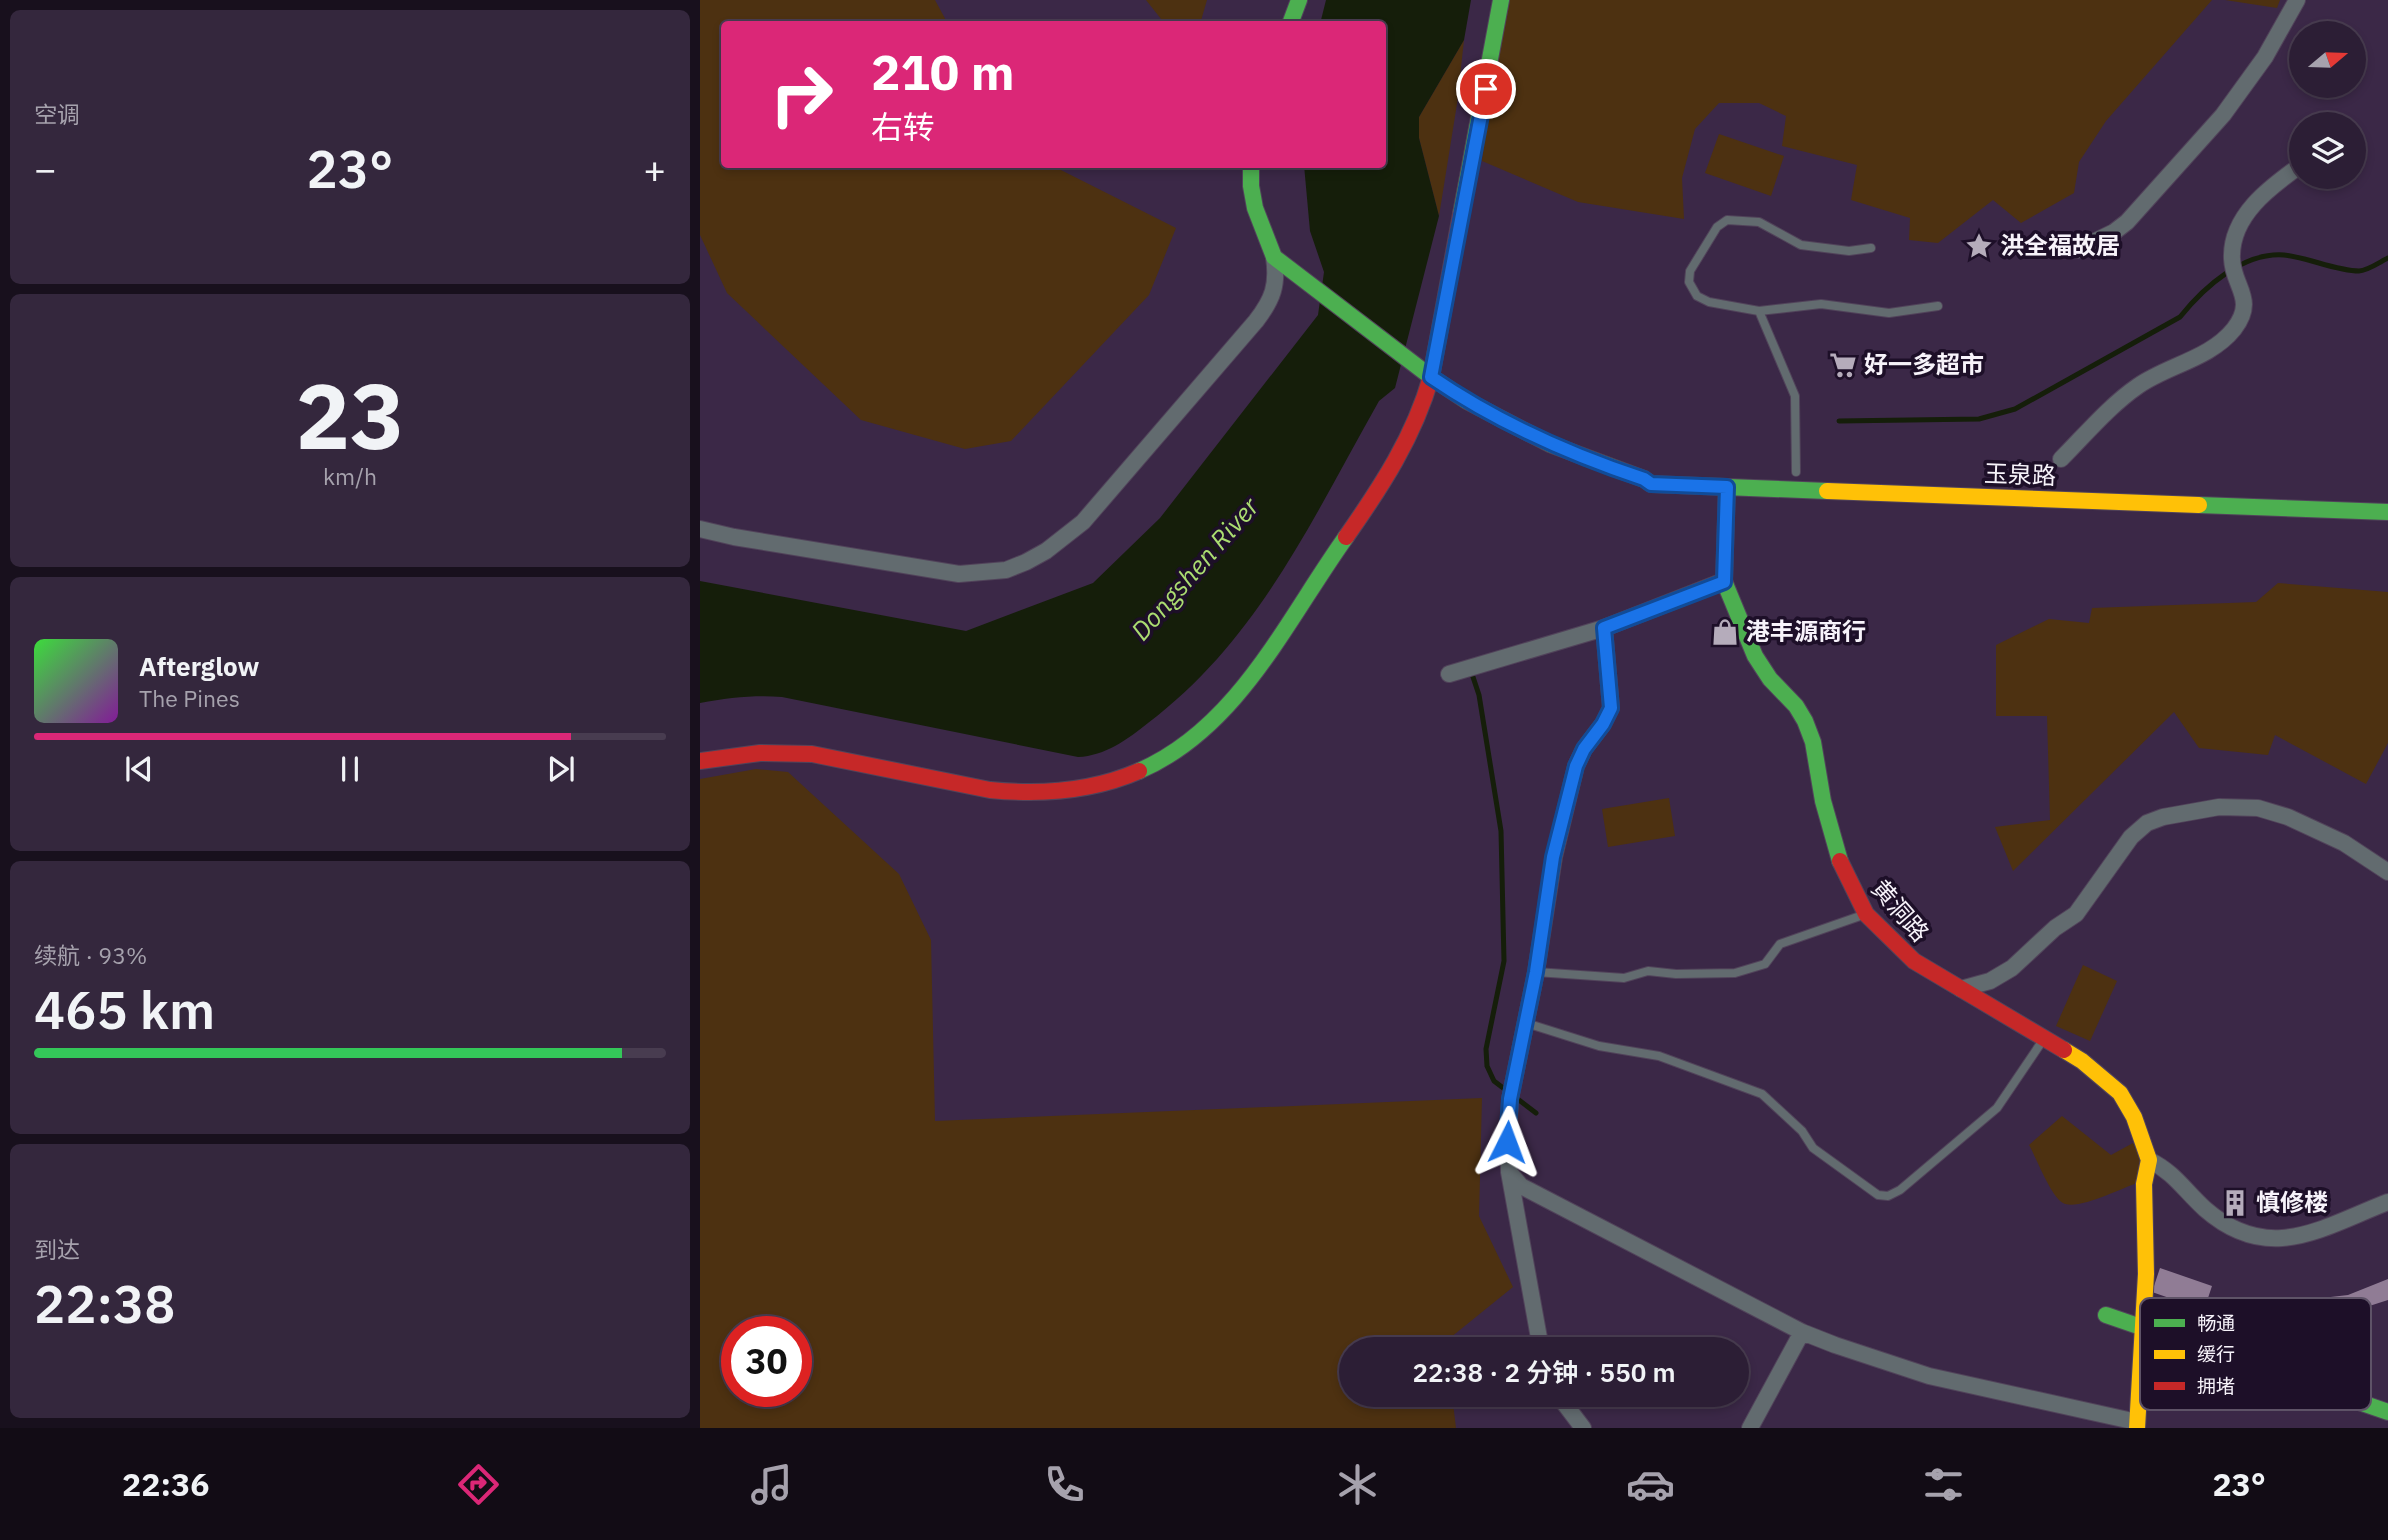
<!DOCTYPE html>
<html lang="zh">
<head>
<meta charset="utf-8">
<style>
  :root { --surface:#2c1e35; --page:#34273d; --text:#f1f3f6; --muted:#a6a2ad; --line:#483c50; --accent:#db2777 }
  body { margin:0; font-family:"IBM Plex Sans","Noto Sans SC",sans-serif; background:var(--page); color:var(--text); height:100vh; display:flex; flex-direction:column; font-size:26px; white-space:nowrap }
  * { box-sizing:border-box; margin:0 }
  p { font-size:23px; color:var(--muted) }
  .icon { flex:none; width:38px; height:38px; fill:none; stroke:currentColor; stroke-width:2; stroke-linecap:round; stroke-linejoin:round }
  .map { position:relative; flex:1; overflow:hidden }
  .panel { display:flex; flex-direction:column; gap:10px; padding:10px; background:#18101d; width:700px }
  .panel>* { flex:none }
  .guide { position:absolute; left:21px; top:21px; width:665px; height:147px; border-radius:7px; box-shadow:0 4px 10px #0003,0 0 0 2px var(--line); background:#db2777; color:#fff; overflow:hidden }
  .needle { width:46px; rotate:71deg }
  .fabs { position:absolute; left:1589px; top:21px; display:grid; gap:14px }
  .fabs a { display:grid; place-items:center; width:77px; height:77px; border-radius:50%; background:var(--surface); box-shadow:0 4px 10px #0003,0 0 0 2px var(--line); font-size:35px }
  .speed { position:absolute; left:21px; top:1316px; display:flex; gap:14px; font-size:35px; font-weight:700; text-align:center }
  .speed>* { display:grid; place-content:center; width:91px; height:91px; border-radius:50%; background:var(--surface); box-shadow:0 4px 10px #0003,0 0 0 2px var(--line); line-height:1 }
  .speed .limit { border:10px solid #d22; background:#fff; color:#111 }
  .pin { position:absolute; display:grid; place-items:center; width:60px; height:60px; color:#fff; margin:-30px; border:4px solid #fff; border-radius:50%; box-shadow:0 2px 7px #0007 }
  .me { position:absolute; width:77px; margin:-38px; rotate:3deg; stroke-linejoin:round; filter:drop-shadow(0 0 5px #0008) }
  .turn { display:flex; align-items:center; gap:24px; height:147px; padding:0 35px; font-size:32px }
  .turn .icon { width:91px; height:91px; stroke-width:2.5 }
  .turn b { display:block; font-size:49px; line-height:60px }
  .big { font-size:52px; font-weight:600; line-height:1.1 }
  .panel .card { flex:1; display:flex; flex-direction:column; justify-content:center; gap:10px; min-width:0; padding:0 24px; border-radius:10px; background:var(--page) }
  .panel .dial { align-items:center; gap:0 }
  .dial b { font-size:91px; line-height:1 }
  .song { display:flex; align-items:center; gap:21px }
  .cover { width:84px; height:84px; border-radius:10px; background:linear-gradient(135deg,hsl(120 70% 55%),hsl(290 70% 35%)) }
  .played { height:7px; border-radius:4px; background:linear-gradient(90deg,var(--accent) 85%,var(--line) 85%) }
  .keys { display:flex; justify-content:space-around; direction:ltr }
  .heat { display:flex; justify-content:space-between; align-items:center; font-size:38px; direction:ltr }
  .charge { height:10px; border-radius:5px; background:linear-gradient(90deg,#34c759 93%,var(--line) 0) }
  .trip { position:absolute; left:639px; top:1337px; width:410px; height:70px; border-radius:35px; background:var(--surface); box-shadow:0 4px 10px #0003,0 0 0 2px var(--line); font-weight:600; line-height:70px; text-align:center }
  .tab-bar { display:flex; height:112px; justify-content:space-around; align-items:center; background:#120c15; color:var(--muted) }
  .tab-bar .icon { width:49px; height:49px }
  .tab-bar .current { color:var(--accent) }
  .tab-bar b { font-size:32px; color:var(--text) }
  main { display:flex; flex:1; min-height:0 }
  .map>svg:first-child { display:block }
</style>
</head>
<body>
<main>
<section class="panel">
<div class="card"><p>空调</p>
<div class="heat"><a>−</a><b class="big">23°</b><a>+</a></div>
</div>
<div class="card dial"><b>23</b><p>km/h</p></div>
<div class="card">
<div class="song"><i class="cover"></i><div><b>Afterglow</b><p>The Pines</p></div></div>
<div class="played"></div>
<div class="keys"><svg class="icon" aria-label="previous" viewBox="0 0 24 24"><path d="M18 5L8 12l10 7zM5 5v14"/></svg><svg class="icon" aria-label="pause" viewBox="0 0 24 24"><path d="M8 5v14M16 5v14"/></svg><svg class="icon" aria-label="next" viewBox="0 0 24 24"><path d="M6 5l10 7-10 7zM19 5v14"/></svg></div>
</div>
<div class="card"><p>续航 · 93%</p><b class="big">465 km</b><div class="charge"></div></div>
<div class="card"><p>到达</p><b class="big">22:38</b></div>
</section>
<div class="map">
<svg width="1688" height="1428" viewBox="0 0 1688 1428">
  <rect width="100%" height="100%" fill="#3b2847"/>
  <path fill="#4d3111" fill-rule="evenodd" d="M0,0H235L248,24H24V164L351,165L476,228L449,295L311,441L265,449L161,420L27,293L0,235Z
    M446,0H507L500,24H465Z
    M802,0H1512L1406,121L1379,162L1374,193L1321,223L1293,200L1238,243L1209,240L1210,218L1151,200L1157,165L1082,146L1086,116L1059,103H1019L995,129L982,178L984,219L878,202L782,161Z
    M1525,0H1580L1577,8Z
    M764,40L757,104L739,216L719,138V117Z
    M1019,134L1084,156L1071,196L1005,173Z
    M1578,583L1688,592V743L1666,784L1575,735L1568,755L1499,748L1474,712L1313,871L1295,827L1350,820L1347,716H1296V645L1349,619L1389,623L1392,608L1556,602Z
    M56,769L88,772L199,874L231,940L235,1121L782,1098L779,1216L813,1287L745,1342V1349H651V1395H752L756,1428H0V779ZM37,1332H96V1391H37Z
    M969,798L975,836L908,847L902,809Z
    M1383,965L1417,981L1390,1041L1356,1026Z
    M1362,1116L1411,1155L1433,1143L1441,1159L1437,1183C1422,1188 1377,1211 1363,1203C1350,1195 1337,1159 1329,1145Z"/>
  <path fill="#151e0a" d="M626,0H771L764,40L719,117V138L739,216L695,388L679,401C612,519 559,639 448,723C428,739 405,756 378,757L82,697C53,695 28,698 0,703V581L266,631L393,583L460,518L618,315L624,272L610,231L604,165L682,164V24H620Z"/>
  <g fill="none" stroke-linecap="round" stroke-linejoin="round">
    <path stroke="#151e0a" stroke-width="5" d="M1139,421L1279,419L1315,409L1480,317C1504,287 1543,252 1584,255C1607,257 1636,271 1659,271C1667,271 1680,262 1688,258
      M771,671L779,695L801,831L804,961L786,1049L787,1066L794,1081L836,1113"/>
  </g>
  <path fill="#907c95" d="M1531,1193L1546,1200L1540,1213L1525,1207Z
    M1460,1268L1512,1286L1504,1310L1452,1292Z
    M1688,1279V1300L1629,1319L1622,1298L1648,1295Z
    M1546,1298L1601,1316L1593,1340L1539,1321Z"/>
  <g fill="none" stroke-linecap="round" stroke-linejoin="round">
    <defs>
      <path id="lane" d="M1059,311L1121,304L1189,313L1238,306
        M1096,472L1095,396L1059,311L1009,302L997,296L989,282L990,271L1017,227L1027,220L1059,222L1101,245L1149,251L1171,248
        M836,972L924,978L948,971L976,974L1035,973L1065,964L1080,944L1163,915
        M826,1023L899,1046L959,1056L1062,1094L1102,1131L1113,1148L1178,1195L1188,1196L1200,1190L1297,1108L1343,1040"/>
      <path id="street" d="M1377,250L1414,232L1427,222L1523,115L1565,57L1597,0
        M1361,459C1385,435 1409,406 1438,386C1468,365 1510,359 1534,329C1557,299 1533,287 1532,259C1530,216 1570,187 1601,165
        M0,529L34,537L259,574L306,570L326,562L346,551L383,522L556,321C573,299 578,285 574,257
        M749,674L904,628L1024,581
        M1261,989L1290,981L1312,968L1355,928L1376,914L1431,837L1447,823L1463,817L1519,807L1558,808L1588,817L1644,843L1688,872
        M1449,1160C1475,1173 1484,1190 1505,1209C1569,1265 1621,1228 1688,1202
        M809,1172L821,1186L1102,1332L1135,1345L1229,1376L1437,1422
        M841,1349L809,1172L808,1142L810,1099L836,972L854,857L876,766L884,749L903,724L911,708L904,628
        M858,1395L883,1428
        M1050,1428L1102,1332"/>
      <path id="fast" d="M590,24L599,0
        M551,164V186L555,208L574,257L731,377L767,401L850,444L944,479L951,484L1127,491
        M761,214L801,0
        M1027,487L1024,581L1055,656L1070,679L1096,706L1105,721L1113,742L1123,801L1140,861
        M1499,505L1688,512
        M439,771C538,728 586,621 646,537
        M1406,1315L1688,1412"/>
      <path id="slow" d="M1127,491L1499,505
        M1364,1050L1382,1061L1420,1093L1434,1117L1449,1160L1444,1184L1446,1274L1437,1428"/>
      <path id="jam" d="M646,537C681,487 714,437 731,377L761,214
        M0,761L60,753L112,754L290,790C341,795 391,792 439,771
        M1140,861L1166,914L1214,961L1364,1050"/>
    </defs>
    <use href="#lane" stroke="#51435a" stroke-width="10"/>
    <use href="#street" stroke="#51435a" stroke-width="18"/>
    <use href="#fast" stroke="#51435a" stroke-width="18"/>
    <use href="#slow" stroke="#51435a" stroke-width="18"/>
    <use href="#jam" stroke="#51435a" stroke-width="18"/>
    <use href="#lane" stroke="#626b6f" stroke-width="8"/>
    <use href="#street" stroke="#626b6f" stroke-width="16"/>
    <use href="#fast" stroke="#4caf50" stroke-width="16"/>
    <use href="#slow" stroke="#ffc107" stroke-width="16"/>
    <use href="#jam" stroke="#c62828" stroke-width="16"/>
  </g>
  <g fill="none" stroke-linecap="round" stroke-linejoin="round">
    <defs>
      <path id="route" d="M786,89L731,377C797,422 868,454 944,479L951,484L1027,487L1024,582L904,628L911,708L903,724L884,749L876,766L853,857L836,972L810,1099L807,1142"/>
    </defs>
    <use href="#route" stroke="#114b97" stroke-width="18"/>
    <use href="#route" stroke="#1a73e8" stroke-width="12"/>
  </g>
  <defs>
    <symbol id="sight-bare" viewBox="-9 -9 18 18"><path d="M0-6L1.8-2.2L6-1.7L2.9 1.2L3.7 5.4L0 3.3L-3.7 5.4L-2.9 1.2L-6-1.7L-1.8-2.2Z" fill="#b5acbb" stroke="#1d0f28" stroke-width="2.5" paint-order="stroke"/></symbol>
    <symbol id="supermarket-bare" viewBox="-9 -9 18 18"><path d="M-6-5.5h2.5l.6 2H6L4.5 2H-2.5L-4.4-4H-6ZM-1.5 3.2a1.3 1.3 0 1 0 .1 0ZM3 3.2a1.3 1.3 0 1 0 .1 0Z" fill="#b5acbb" stroke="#1d0f28" stroke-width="2.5" paint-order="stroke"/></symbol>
    <symbol id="shop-bare" viewBox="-9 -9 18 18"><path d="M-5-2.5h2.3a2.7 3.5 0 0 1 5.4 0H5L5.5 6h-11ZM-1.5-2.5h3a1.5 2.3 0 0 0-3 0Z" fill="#b5acbb" stroke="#1d0f28" stroke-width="2.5" paint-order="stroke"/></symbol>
    <symbol id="building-bare" viewBox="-9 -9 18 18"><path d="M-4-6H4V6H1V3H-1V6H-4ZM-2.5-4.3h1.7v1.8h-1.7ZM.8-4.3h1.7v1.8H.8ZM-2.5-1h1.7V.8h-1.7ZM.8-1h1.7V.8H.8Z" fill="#b5acbb" stroke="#1d0f28" stroke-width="2.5" paint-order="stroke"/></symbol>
  </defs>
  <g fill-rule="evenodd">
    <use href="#sight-bare" x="1260" y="227" width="38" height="38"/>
    <use href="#supermarket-bare" x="1124" y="346" width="38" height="38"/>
    <use href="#shop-bare" x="1006" y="613" width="38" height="38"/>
    <use href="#building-bare" x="1516" y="1184" width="38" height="38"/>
  </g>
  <g text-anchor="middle" stroke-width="7" stroke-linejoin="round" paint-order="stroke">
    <g font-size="24" font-weight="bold" fill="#f7f3fa" stroke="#1d0f28" text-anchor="start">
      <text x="1300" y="254">洪全福故居</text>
      <text x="1164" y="373">好一多超市</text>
      <text x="1046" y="640">港丰源商行</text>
      <text x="1556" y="1211">慎修楼</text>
    </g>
    <g font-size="24" fill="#f7f3fa" stroke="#1d0f28">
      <text transform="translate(1320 475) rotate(2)" y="8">玉泉路</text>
      <text transform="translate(1200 911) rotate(49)" y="8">黄洞路</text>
    </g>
    <g font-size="26" font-style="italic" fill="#abdd71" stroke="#1d0f28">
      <text transform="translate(495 569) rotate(-49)" y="9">Dongshen River</text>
    </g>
  </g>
  <rect x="1440" y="1298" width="231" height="112" rx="10" fill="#1d0f28" stroke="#5e5367" stroke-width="2"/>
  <rect x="1454" y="1319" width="31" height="8" fill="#4caf50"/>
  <rect x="1454" y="1350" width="31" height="9" fill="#ffc107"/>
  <rect x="1454" y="1382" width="31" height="8" fill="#c62828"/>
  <g font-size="19" fill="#f7f3fa">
    <text x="1497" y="1330">畅通</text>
    <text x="1497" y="1361">缓行</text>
    <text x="1497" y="1393">拥堵</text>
  </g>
</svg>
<div class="fabs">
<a><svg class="needle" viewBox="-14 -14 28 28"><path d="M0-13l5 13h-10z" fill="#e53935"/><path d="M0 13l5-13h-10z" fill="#a6a2ad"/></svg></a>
<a><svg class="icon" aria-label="layers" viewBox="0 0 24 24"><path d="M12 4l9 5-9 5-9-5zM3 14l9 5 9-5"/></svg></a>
</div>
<div class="speed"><div class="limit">30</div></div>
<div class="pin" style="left:786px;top:89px;background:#d93025"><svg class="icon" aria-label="arrive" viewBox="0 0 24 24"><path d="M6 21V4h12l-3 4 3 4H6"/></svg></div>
<svg class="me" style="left:807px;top:1142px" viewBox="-20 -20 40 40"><path d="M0-17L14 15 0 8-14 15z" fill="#1a73e8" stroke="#fff" stroke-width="4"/></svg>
<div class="trip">22:38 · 2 分钟 · 550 m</div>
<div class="guide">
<div class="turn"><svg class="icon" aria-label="right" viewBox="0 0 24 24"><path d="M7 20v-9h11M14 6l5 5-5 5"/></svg><div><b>210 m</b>右转</div></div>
</div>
</div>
</main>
<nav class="tab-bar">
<b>22:36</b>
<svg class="icon current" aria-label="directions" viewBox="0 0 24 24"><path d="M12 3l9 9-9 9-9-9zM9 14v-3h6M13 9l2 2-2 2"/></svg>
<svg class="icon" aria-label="music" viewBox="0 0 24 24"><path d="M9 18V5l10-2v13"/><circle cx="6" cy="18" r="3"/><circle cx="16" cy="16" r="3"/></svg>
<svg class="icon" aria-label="phone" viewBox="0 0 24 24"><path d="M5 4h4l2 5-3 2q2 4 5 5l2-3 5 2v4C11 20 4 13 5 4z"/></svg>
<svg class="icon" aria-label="climate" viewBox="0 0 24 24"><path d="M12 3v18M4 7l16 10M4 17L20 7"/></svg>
<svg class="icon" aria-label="car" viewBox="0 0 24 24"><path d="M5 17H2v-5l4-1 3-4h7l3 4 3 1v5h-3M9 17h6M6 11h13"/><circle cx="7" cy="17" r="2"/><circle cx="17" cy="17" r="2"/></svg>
<svg class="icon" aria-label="filters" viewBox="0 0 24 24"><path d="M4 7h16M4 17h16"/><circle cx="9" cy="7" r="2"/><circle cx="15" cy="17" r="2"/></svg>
<b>23°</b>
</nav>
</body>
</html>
